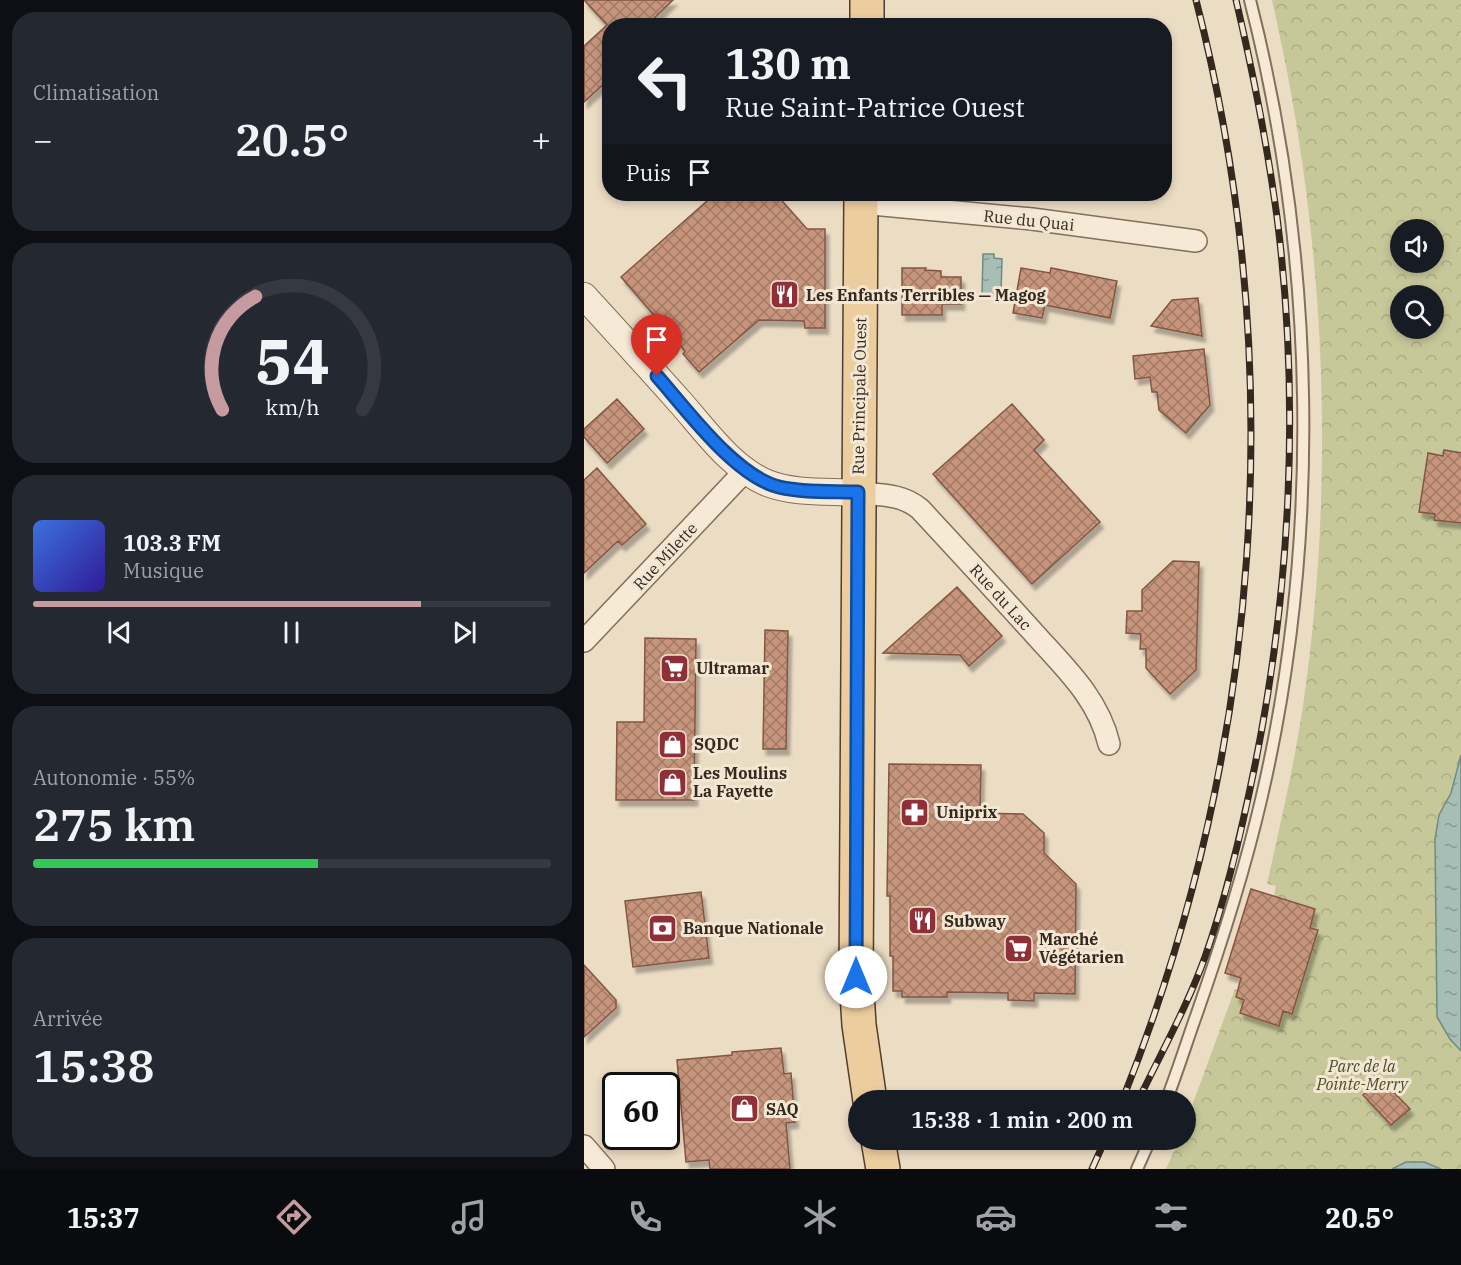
<!DOCTYPE html>
<html lang="fr">
<head>
<meta charset="utf-8">
<style>
  :root { --surface:#171b24; --page:#242831; --text:#f1f3f6; --muted:#9ea1a6; --line:#363941; --accent:#c59ba0 }
  body { margin:0; font-family:"IBM Plex Serif",serif; background:var(--page); color:var(--text); height:100vh; display:flex; flex-direction:column; font-size:22px; white-space:nowrap }
  * { box-sizing:border-box; margin:0 }
  p { font-size:20px; color:var(--muted) }
  .icon { flex:none; width:33px; height:33px; fill:none; stroke:currentColor; stroke-width:2; stroke-linecap:round; stroke-linejoin:round }
  .map { position:relative; flex:1; overflow:hidden }
  .side { display:flex; flex-direction:column; gap:12px; padding:12px; background:#0d0f14; width:584px }
  .side>* { flex:none }
  .banner { position:absolute; left:18px; top:18px; width:570px; height:183px; border-radius:24px; box-shadow:0 3px 9px #0003; background:#171b24; color:var(--text); overflow:hidden }
  .tools { position:absolute; left:806px; top:219px; display:grid; gap:12px }
  .tools a { display:grid; place-items:center; width:54px; height:54px; border-radius:50%; background:var(--surface); box-shadow:0 3px 9px #0003; font-size:30px }
  .speed { position:absolute; left:18px; top:1072px; display:flex; gap:12px; font-size:30px; font-weight:700; text-align:center }
  .speed>* { display:grid; place-content:center; width:78px; height:78px; border-radius:50%; background:var(--surface); box-shadow:0 3px 9px #0003; line-height:1 }
  .speed .limit { border:3px solid #111; border-radius:9px; background:#fff; color:#111 }
  .pin { position:absolute; display:grid; place-items:center; width:51px; height:51px; color:#fff; margin:-62px -26px; border-radius:50% 50% 50% 0; rotate:-45deg; box-shadow:0 0 6px #0007 }
  .pin .icon { rotate:45deg }
  .me { position:absolute; width:66px; margin:-33px; rotate:0deg; stroke-linejoin:round; filter:drop-shadow(0 0 4px #0008) }
  .turn { display:flex; align-items:center; gap:21px; height:126px; padding:0 24px; font-size:27px }
  .turn .icon { width:78px; height:78px; stroke-width:2.5 }
  .turn b { display:block; font-size:42px; line-height:51px }
  .then { display:flex; align-items:center; height:57px; padding:0 24px; background:#0003; gap:12px; font-size:22px }
  .big { font-size:45px; font-weight:600; line-height:1.1 }
  .side .card { flex:1; display:flex; flex-direction:column; justify-content:center; gap:9px; min-width:0; padding:0 21px; border-radius:24px; background:var(--page) }
  .side .dial { align-items:center; gap:0 }
  .dial svg { height:156px; overflow:visible; fill:none; stroke:var(--line); stroke-width:7; stroke-linecap:round; text-anchor:middle }
  .dial text { fill:var(--text); stroke:none }
  .song { display:flex; align-items:center; gap:18px }
  .cover { width:72px; height:72px; border-radius:9px; background:linear-gradient(135deg,hsl(220 70% 55%),hsl(250 70% 35%)) }
  .played { height:6px; border-radius:3px; background:linear-gradient(90deg,var(--accent) 75%,var(--line) 75%) }
  .keys { display:flex; justify-content:space-around; direction:ltr }
  .heat { display:flex; justify-content:space-between; align-items:center; font-size:33px; direction:ltr }
  .charge { height:9px; border-radius:4px; background:linear-gradient(90deg,#34c759 55%,var(--line) 0) }
  .trip { position:absolute; left:264px; top:1090px; width:348px; height:60px; border-radius:30px; background:var(--surface); box-shadow:0 3px 9px #0003; font-weight:600; line-height:60px; text-align:center }
  .tab-bar { display:flex; height:96px; justify-content:space-around; align-items:center; background:#090b0e; color:var(--muted) }
  .tab-bar .icon { width:42px; height:42px }
  .tab-bar .on { color:var(--accent) }
  .tab-bar b { font-size:27px; color:var(--text) }
  main { display:flex; flex:1; min-height:0 }
  .map>svg:first-child { display:block }
</style>
</head>
<body>
<main>
<section class="side">
<div class="card"><p>Climatisation</p>
<div class="heat"><a>−</a><b class="big">20.5°</b><a>+</a></div>
</div>
<div class="card dial"><svg viewBox="0 0 100 80">
<path d="M14 69A42 42 0 1 1 86 69"/>
<path d="M14 69A42 42 0 0 1 31 11" stroke="#c59ba0"/>
<text x="50" y="56" font-size="32" font-weight="700">54</text>
<text x="50" y="72" font-size="11">km/h</text>
</svg></div>
<div class="card">
<div class="song"><i class="cover"></i><div><b>103.3 FM</b><p>Musique</p></div></div>
<div class="played"></div>
<div class="keys"><svg class="icon" aria-label="previous" viewBox="0 0 24 24"><path d="M18 5L8 12l10 7zM5 5v14"/></svg><svg class="icon" aria-label="pause" viewBox="0 0 24 24"><path d="M8 5v14M16 5v14"/></svg><svg class="icon" aria-label="next" viewBox="0 0 24 24"><path d="M6 5l10 7-10 7zM19 5v14"/></svg></div>
</div>
<div class="card"><p>Autonomie · 55%</p><b class="big">275 km</b><div class="charge"></div></div>
<div class="card"><p>Arrivée</p><b class="big">15:38</b></div>
</section>
<div class="map">
<svg width="878" height="1169" viewBox="0 0 878 1169">
  <defs>
    <pattern id="forest-crowns" width="20" height="18" patternUnits="userSpaceOnUse" patternTransform="scale(1.5)"><rect width="20" height="18" fill="#c7c899"/><path d="M2 6a3 3 0 1 1 6 0M12 15a3 3 0 1 1 6 0" fill="none" stroke="#acac83"/></pattern>
    <pattern id="water-ripples" width="26" height="14" patternUnits="userSpaceOnUse" patternTransform="scale(1.5)"><rect width="26" height="14" fill="#a6beb5"/><path d="M2 4q2-2 4 0t4 0M15 11q2-2 4 0t4 0" fill="none" stroke="#889a93"/></pattern>
    <pattern id="building-cross-hatch" width="8" height="8" patternUnits="userSpaceOnUse" patternTransform="scale(1.5)"><rect width="8" height="8" fill="#c7957c"/><path d="M0 0l8 8M0 8l8-8" fill="none" stroke="#a27a65"/></pattern>
    <filter id="shadow"><feDropShadow dx="3.5" dy="6" stdDeviation="1.5" flood-color="#0004"/></filter>
  </defs>
  <rect width="100%" height="100%" fill="#ebdcc4"/>
  <path fill="url(#forest-crowns)" fill-rule="evenodd" d="M688,0H877L878,755L867,793L855,815L851,839L853,1016L866,1039L877,1051V1169H857L840,1162H822L808,1169H582L595,1140H602V1122L651,989L654,990L652,997L660,1000L656,1013L695,1025L699,1011L708,1013L734,930L726,928L731,909L717,905L705,907L707,901L690,896L692,886L683,884C696,825 710,766 719,706C753,471 741,231 688,0ZM816,230H849V262H816ZM816,296H849V328H816Z"/>
  <path fill="url(#water-ripples)" stroke="#6d8c82" stroke-width="1.5" d="M399,254H410V258L418,259L417,294H398Z
    M877,755V1051L866,1039L853,1017L851,839L855,815L867,793Z
    M822,1162H840L857,1169H808Z"/>
  <path fill="url(#building-cross-hatch)" stroke="#825743" stroke-width="1.5" filter="url(#shadow)" d="M0,0H89L62,26H26V78L0,102V46L23,25Z
    M131,194H192L223,229H241V328H221L220,321L175,320L115,372L99,354L101,351L37,277Z
    M318,268H342L341,270L357,271V277H377V304H358V315H318Z
    M437,268L466,273L467,268L533,281L526,318L461,305L458,318L429,313Z
    M614,298L618,336L567,326L588,300Z
    M620,349L626,405L602,433L575,410L573,392H568L566,377L551,379L549,356Z
    M33,399L60,429L23,463L0,437V429Z
    M428,404L460,440L450,450L516,522L448,584L349,474Z
    M860,450L878,453V523L850,520L851,514L835,512L844,453L859,456Z
    M13,468L62,524L38,545L34,541L0,573V480Z
    M589,561L615,562L612,670L586,694L562,668V649H556L557,634L542,633L543,611H558V590Z
    M373,587L418,636L385,666L376,655L299,653Z
    M181,630L204,631L202,749H179Z
    M61,638L112,639L110,800H32L33,722H60Z
    M305,764L397,765L396,813L439,814L460,833V853L492,884L491,994L450,993V1001L424,1000V993L363,992V997H318V991H309V956H306V896H303Z
    M667,889L731,909L726,928L734,930L708,1014L699,1011L695,1026L656,1013L660,1000L652,997L657,978L641,973Z
    M117,892L125,958L49,967L41,901Z
    M0,965L32,1000V1008L0,1037Z
    M197,1048L200,1074L207,1073L211,1122L202,1123L206,1169H126L125,1160L102,1162L93,1060L148,1055V1052Z
    M797,1079L826,1109L807,1125L779,1095Z"/>
  <g fill="none" stroke-linecap="round" stroke-linejoin="round">
    <defs>
      <path id="service" d="M582,1101C593,1073 602,1044 612,1016C637,945 660,873 677,800C738,539 732,259 666,0
        M553,1169L566,1140"/>
      <path id="minor" d="M277,203L448,219L612,241
        M274,493C297,495 318,494 336,509C374,550 411,590 448,631C479,666 514,697 525,744
        M0,641L162,470
        M0,1146L20,1169"/>
      <path id="tertiary" d="M0,296C32,331 64,366 96,402C121,430 147,468 183,483C211,494 244,491 274,493"/>
      <path id="primary" d="M283,0V26
        M277,194L272,977L275,1025L286,1101
        M294,1140L299,1169"/>
    </defs>
    <use href="#service" stroke="#846e5c" stroke-width="14"/>
    <use href="#minor" stroke="#846e5c" stroke-width="24"/>
    <use href="#tertiary" stroke="#846e5c" stroke-width="28"/>
    <use href="#primary" stroke="#523d30" stroke-width="36"/>
    <use href="#service" stroke="#f6ead7" stroke-width="10"/>
    <use href="#minor" stroke="#f6ead7" stroke-width="21"/>
    <use href="#tertiary" stroke="#f6ead7" stroke-width="26"/>
    <use href="#primary" stroke="#eccd9e" stroke-width="33"/>
    <defs>
      <path id="rail" d="M538,1101C678,752 706,364 612,0
        M554,1101C577,1053 603,1007 621,957C643,895 658,829 671,765C707,586 716,399 693,217C683,144 669,72 652,0
        M508,1169L521,1140"/>
    </defs>
    <use href="#rail" stroke="#35281f" stroke-width="7"/>
    <use href="#rail" stroke="#f3e7d3" stroke-width="4.5" stroke-dasharray="14" stroke-linecap="butt"/>
  </g>
  <g fill="none" stroke-linecap="round" stroke-linejoin="round">
    <defs>
      <path id="route" d="M73,376C103,410 151,476 195,487C220,493 248,491 274,492L272,977"/>
    </defs>
    <use href="#route" stroke="#114b97" stroke-width="15"/>
    <use href="#route" stroke="#1a73e8" stroke-width="10"/>
  </g>
  <defs>
    <symbol id="restaurant-square" viewBox="-11 -11 22 22"><rect x="-9" y="-9" width="18" height="18" rx="4" fill="#8f3038" stroke="#f3e7d3"/><path d="M-5-6h1v4h1v-4h1v4h1v-4h1v5L-1.5 .5V6h-2V.5L-5-1ZM5-6V6H3V1.5H1.5Q1.5-4 5-6Z" fill="#fff"/></symbol>
    <symbol id="supermarket-square" viewBox="-11 -11 22 22"><rect x="-9" y="-9" width="18" height="18" rx="4" fill="#8f3038" stroke="#f3e7d3"/><path d="M-6-5.5h2.5l.6 2H6L4.5 2H-2.5L-4.4-4H-6ZM-1.5 3.2a1.3 1.3 0 1 0 .1 0ZM3 3.2a1.3 1.3 0 1 0 .1 0Z" fill="#fff"/></symbol>
    <symbol id="shop-square" viewBox="-11 -11 22 22"><rect x="-9" y="-9" width="18" height="18" rx="4" fill="#8f3038" stroke="#f3e7d3"/><path d="M-5-2.5h2.3a2.7 3.5 0 0 1 5.4 0H5L5.5 6h-11ZM-1.5-2.5h3a1.5 2.3 0 0 0-3 0Z" fill="#fff"/></symbol>
    <symbol id="pharmacy-square" viewBox="-11 -11 22 22"><rect x="-9" y="-9" width="18" height="18" rx="4" fill="#8f3038" stroke="#f3e7d3"/><path d="M-2-6h4v4h4v4h-4v4h-4v-4h-4v-4h4Z" fill="#fff"/></symbol>
    <symbol id="bank-square" viewBox="-11 -11 22 22"><rect x="-9" y="-9" width="18" height="18" rx="4" fill="#8f3038" stroke="#f3e7d3"/><path d="M-6-4H6V4H-6ZM0-2.3a2.3 2.3 0 1 0 0 4.6a2.3 2.3 0 1 0 0-4.6Z" fill="#fff"/></symbol>
  </defs>
  <g fill-rule="evenodd">
    <use href="#restaurant-square" x="184" y="278" width="33" height="33"/>
    <use href="#supermarket-square" x="74" y="652" width="33" height="33"/>
    <use href="#shop-square" x="72" y="728" width="33" height="33"/>
    <use href="#shop-square" x="72" y="766" width="33" height="33"/>
    <use href="#pharmacy-square" x="314" y="796" width="33" height="33"/>
    <use href="#restaurant-square" x="322" y="904" width="33" height="33"/>
    <use href="#bank-square" x="62" y="912" width="33" height="33"/>
    <use href="#supermarket-square" x="418" y="932" width="33" height="33"/>
    <use href="#shop-square" x="144" y="1092" width="33" height="33"/>
  </g>
  <g text-anchor="middle" stroke-width="6" stroke-linejoin="round" paint-order="stroke">
    <g font-size="16" fill="#35281f" stroke="#f3e7d3">
      <text transform="translate(445 220) rotate(6)" y="6">Rue du Quai</text>
      <text transform="translate(275 396) rotate(-89)" y="6">Rue Principale Ouest</text>
      <text transform="translate(81 556) rotate(-47)" y="6">Rue Milette</text>
      <text transform="translate(417 597) rotate(48)" y="6">Rue du Lac</text>
    </g>
    <g font-size="16" font-weight="bold" fill="#35281f" stroke="#f3e7d3" text-anchor="start">
      <text x="222" y="301">Les Enfants Terribles — Magog</text>
      <text x="112" y="674">Ultramar</text>
      <text x="110" y="750">SQDC</text>
      <text x="109" y="779">Les Moulins<tspan x="109" dy="18">La Fayette</tspan></text>
      <text x="352" y="818">Uniprix</text>
      <text x="360" y="927">Subway</text>
      <text x="99" y="934">Banque Nationale</text>
      <text x="455" y="945">Marché<tspan x="455" dy="18">Végétarien</tspan></text>
      <text x="182" y="1115">SAQ</text>
    </g>
    <g font-size="16" font-style="italic" fill="#495027" stroke="#f3e7d3">
      <text x="778" y="1072">Parc de la<tspan x="778" dy="18">Pointe-Merry</tspan></text>
    </g>
  </g>
</svg>
<div class="tools">
<a><svg class="icon" aria-label="sound" viewBox="0 0 24 24"><path d="M4 9h4l5-4v14l-5-4H4zM17 9q2 3 0 6"/></svg></a>
<a><svg class="icon" aria-label="search" viewBox="0 0 24 24"><circle cx="10" cy="10" r="6"/><path d="M15 15l6 6"/></svg></a>
</div>
<div class="speed"><div class="limit">60</div></div>
<div class="pin" style="left:73px;top:376px;background:#d93025"><svg class="icon" aria-label="arrive" viewBox="0 0 24 24"><path d="M6 21V4h12l-3 4 3 4H6"/></svg></div>
<svg class="me" style="left:272px;top:977px" viewBox="-20 -20 40 40"><circle r="19" fill="#fff"/><path d="M0-13L10 11 0 6-10 11z" fill="#1a73e8"/></svg>
<div class="trip">15:38 · 1 min · 200 m</div>
<div class="banner">
<div class="turn"><svg class="icon" aria-label="left" viewBox="0 0 24 24"><path d="M17 20v-9H6M10 6l-5 5 5 5"/></svg><div><b>130 m</b>Rue Saint-Patrice Ouest</div></div>
<div class="then">Puis<svg class="icon" aria-label="arrive" viewBox="0 0 24 24"><path d="M6 21V4h12l-3 4 3 4H6"/></svg></div>
</div>
</div>
</main>
<nav class="tab-bar">
<b>15:37</b>
<svg class="icon on" aria-label="directions" viewBox="0 0 24 24"><path d="M12 3l9 9-9 9-9-9zM9 14v-3h6M13 9l2 2-2 2"/></svg>
<svg class="icon" aria-label="music" viewBox="0 0 24 24"><path d="M9 18V5l10-2v13"/><circle cx="6" cy="18" r="3"/><circle cx="16" cy="16" r="3"/></svg>
<svg class="icon" aria-label="phone" viewBox="0 0 24 24"><path d="M5 4h4l2 5-3 2q2 4 5 5l2-3 5 2v4C11 20 4 13 5 4z"/></svg>
<svg class="icon" aria-label="climate" viewBox="0 0 24 24"><path d="M12 3v18M4 7l16 10M4 17L20 7"/></svg>
<svg class="icon" aria-label="car" viewBox="0 0 24 24"><path d="M5 17H2v-5l4-1 3-4h7l3 4 3 1v5h-3M9 17h6M6 11h13"/><circle cx="7" cy="17" r="2"/><circle cx="17" cy="17" r="2"/></svg>
<svg class="icon" aria-label="filters" viewBox="0 0 24 24"><path d="M4 7h16M4 17h16"/><circle cx="9" cy="7" r="2"/><circle cx="15" cy="17" r="2"/></svg>
<b>20.5°</b>
</nav>
</body>
</html>
